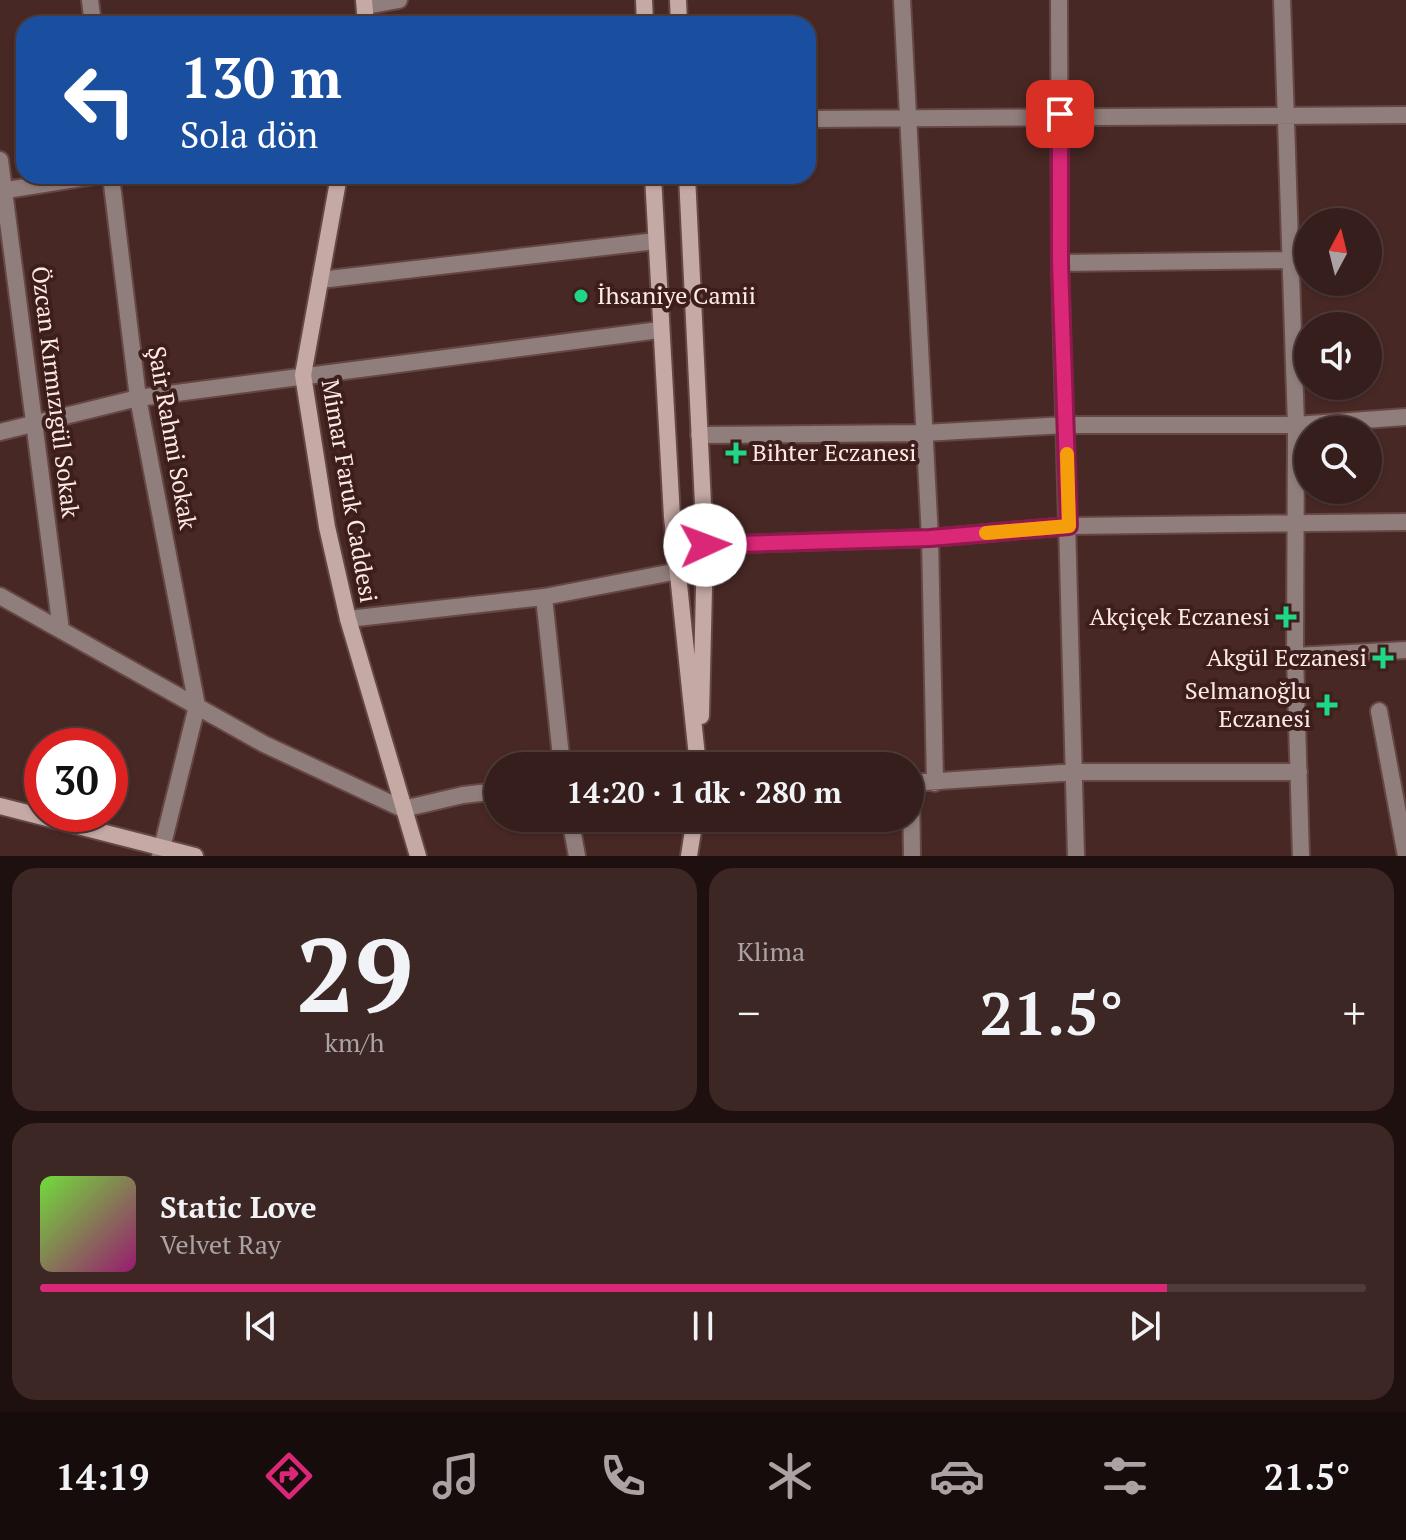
<!DOCTYPE html>
<html lang="tr">
<head>
<meta charset="utf-8">
<style>
  :root { --surface:#361e1c; --page:#3d2725; --text:#f1f3f6; --muted:#aaa2a3; --line:#503c3b; --accent:#db2777 }
  body { margin:0; font-family:"PT Serif",serif; background:var(--page); color:var(--text); height:100vh; display:flex; flex-direction:column; font-size:30px; white-space:nowrap }
  * { box-sizing:border-box; margin:0 }
  p { font-size:26px; color:var(--muted) }
  .icon { flex:none; width:44px; height:44px; fill:none; stroke:currentColor; stroke-width:2; stroke-linecap:round; stroke-linejoin:round }
  .map { position:relative; height:856px; overflow:hidden }
  .drawer { display:flex; flex-direction:column; gap:12px; padding:12px; background:#1e100f; flex:1 }
  .drawer>* { flex:none }
  .banner { position:absolute; left:16px; top:16px; width:800px; height:168px; border-radius:24px; box-shadow:0 2px 6px #0004,0 0 0 2px var(--line); background:#1a4fa0; color:#fff; overflow:hidden }
  .needle { width:52px; rotate:7deg }
  .buttons { position:absolute; left:1294px; top:208px; display:grid; gap:16px }
  .buttons a { display:grid; place-items:center; width:88px; height:88px; border-radius:50%; background:var(--surface); box-shadow:0 2px 6px #0004,0 0 0 2px var(--line); font-size:40px }
  .speed { position:absolute; left:24px; top:728px; display:flex; gap:16px; font-size:40px; font-weight:700; text-align:center }
  .speed>* { display:grid; place-content:center; width:104px; height:104px; border-radius:50%; background:var(--surface); box-shadow:0 2px 6px #0004,0 0 0 2px var(--line); line-height:1 }
  .speed .limit { border:12px solid #d22; background:#fff; color:#111 }
  .pin { position:absolute; display:grid; place-items:center; width:68px; height:68px; color:#fff; margin:-34px; border-radius:16px; box-shadow:0 4px 12px #0006 }
  .me { position:absolute; width:88px; margin:-44px; rotate:88deg; stroke-linejoin:round; filter:drop-shadow(0 0 6px #0008) }
  .turn { display:flex; align-items:center; gap:28px; height:168px; padding:0 32px; font-size:36px }
  .turn .icon { width:104px; height:104px; stroke-width:2.5 }
  .turn b { display:block; font-size:56px; line-height:68px }
  .big { font-size:60px; font-weight:800; line-height:1.1 }
  .drawer .card { flex:1; display:flex; flex-direction:column; justify-content:center; gap:12px; min-width:0; padding:0 28px; border-radius:24px; background:var(--page) }
  .drawer .dial { align-items:center; gap:0 }
  .dial b { font-size:104px; line-height:1 }
  .song { display:flex; align-items:center; gap:24px }
  .cover { width:96px; height:96px; border-radius:12px; background:linear-gradient(135deg,hsl(100 70% 55%),hsl(320 70% 35%)) }
  .played { height:8px; border-radius:4px; background:linear-gradient(90deg,var(--accent) 85%,var(--line) 85%) }
  .keys { display:flex; justify-content:space-around; direction:ltr }
  .heat { display:flex; justify-content:space-between; align-items:center; font-size:44px; direction:ltr }
  .drawer .tiles { flex:1; display:grid; gap:12px; grid-template-columns:1fr 1fr }
  .card:last-child { grid-column:span 2 }
  .trip { position:absolute; left:484px; top:752px; width:440px; height:80px; border-radius:40px; background:var(--surface); box-shadow:0 2px 6px #0004,0 0 0 2px var(--line); font-weight:800; line-height:80px; text-align:center }
  .menu { display:flex; height:128px; justify-content:space-around; align-items:center; background:#160c0b; color:var(--muted) }
  .menu .icon { width:56px; height:56px }
  .menu .selected { color:var(--accent) }
  .menu b { font-size:36px; color:var(--text) }
  .map>svg:first-child { display:block }
</style>
</head>
<body>
<div class="map">
<svg width="1406" height="856" viewBox="0 0 1406 856">
  <rect width="100%" height="100%" fill="#482825"/>
  <g fill="none" stroke-linecap="round" stroke-linejoin="round">
    <defs>
      <path id="street" d="M90,0L93,24
        M902,0L930,538L935,783
        M1059,0L1060,263L1076,856
        M1282,0L1296,425L1295,656L1301,856
        M366,6L399,0
        M808,119L1406,115
        M0,160L61,630
        M111,176L138,398L197,706L160,856
        M0,191L94,176
        M1060,263L1290,260
        M320,280L656,241
        M0,432L138,398L659,330
        M699,435L923,433L1066,425H1296L1406,417
        M705,545L930,538L1069,526L1406,522
        M0,596L264,744L403,809L463,795L498,791
        M544,597L562,766
        M348,619L544,597L704,566
        M1295,656L1406,650
        M1379,711L1406,856
        M910,783L1076,772H1299
        M911,783L912,856
        M570,818L577,856"/>
      <path id="secondary" d="M364,0L366,24
        M644,0L645,24
        M678,0L679,24
        M339,176L303,375L327,527L348,619L418,856
        M653,176L672,517L698,766
        M687,176L705,545L701,716
        M0,806L195,856
        M689,856L695,818"/>
    </defs>
    <use href="#street" stroke="#654744" stroke-width="20"/>
    <use href="#secondary" stroke="#654744" stroke-width="20"/>
    <use href="#street" stroke="#907e7c" stroke-width="16"/>
    <use href="#secondary" stroke="#c5a9a5" stroke-width="16"/>
  </g>
  <g fill="none" stroke-linecap="round" stroke-linejoin="round">
    <defs>
      <path id="route" d="M705,545L930,538L1069,526L1060,263V114"/>
    </defs>
    <use href="#route" stroke="#8e194d" stroke-width="20"/>
    <use href="#route" stroke="#db2777" stroke-width="14"/>
    <path stroke="#f59e0b" stroke-width="14" d="M986,533L1069,526L1067,454"/>
  </g>
  <g fill="#1fd887" stroke="#3d1e1b" stroke-width="3">
    <circle cx="581" cy="296" r="8"/>
    <path d="M732 441h8v8h8v8h-8v8h-8v-8h-8v-8h8z"/>
    <path d="M1282 605h8v8h8v8h-8v8h-8v-8h-8v-8h8z"/>
    <path d="M1379 646h8v8h8v8h-8v8h-8v-8h-8v-8h8z"/>
    <path d="M1323 693h8v8h8v8h-8v8h-8v-8h-8v-8h8z"/>
  </g>
  <g text-anchor="middle" stroke-width="8" stroke-linejoin="round" paint-order="stroke">
    <g font-size="24" fill="#fceae8" stroke="#3d1e1b" text-anchor="end">
      <text x="597" y="304" text-anchor="start">İhsaniye Camii</text>
      <text x="752" y="461" text-anchor="start">Bihter Eczanesi</text>
      <text x="1270" y="625">Akçiçek Eczanesi</text>
      <text x="1367" y="666">Akgül Eczanesi</text>
      <text x="1311" y="699">Selmanoğlu<tspan x="1311" dy="28">Eczanesi</tspan></text>
    </g>
    <g font-size="24" fill="#fceae8" stroke="#3d1e1b">
      <text transform="translate(55 392) rotate(83)" y="8">Özcan Kırmızıgül Sokak</text>
      <text transform="translate(172 438) rotate(80)" y="8">Şair Rahmi Sokak</text>
      <text transform="translate(349 491) rotate(80)" y="8">Mimar Faruk Caddesi</text>
    </g>
  </g>
</svg>
<div class="buttons">
<a><svg class="needle" viewBox="-14 -14 28 28"><path d="M0-13l5 13h-10z" fill="#e53935"/><path d="M0 13l5-13h-10z" fill="#aaa2a3"/></svg></a>
<a><svg class="icon" aria-label="sound" viewBox="0 0 24 24"><path d="M4 9h4l5-4v14l-5-4H4zM17 9q2 3 0 6"/></svg></a>
<a><svg class="icon" aria-label="search" viewBox="0 0 24 24"><circle cx="10" cy="10" r="6"/><path d="M15 15l6 6"/></svg></a>
</div>
<div class="speed"><div class="limit">30</div></div>
<div class="pin" style="left:1060px;top:114px;background:#d93025"><svg class="icon" aria-label="arrive" viewBox="0 0 24 24"><path d="M6 21V4h12l-3 4 3 4H6"/></svg></div>
<svg class="me" style="left:705px;top:545px" viewBox="-20 -20 40 40"><circle r="19" fill="#fff"/><path d="M0-13L10 11 0 6-10 11z" fill="#db2777"/></svg>
<div class="trip">14:20 · 1 dk · 280 m</div>
<div class="banner">
<div class="turn"><svg class="icon" aria-label="left" viewBox="0 0 24 24"><path d="M17 20v-9H6M10 6l-5 5 5 5"/></svg><div><b>130 m</b>Sola dön</div></div>
</div>
</div>
<section class="drawer">
<div class="tiles">
<div class="card dial"><b>29</b><p>km/h</p></div>
<div class="card"><p>Klima</p>
<div class="heat"><a>−</a><b class="big">21.5°</b><a>+</a></div>
</div>
<div class="card">
<div class="song"><i class="cover"></i><div><b>Static Love</b><p>Velvet Ray</p></div></div>
<div class="played"></div>
<div class="keys"><svg class="icon" aria-label="previous" viewBox="0 0 24 24"><path d="M18 5L8 12l10 7zM5 5v14"/></svg><svg class="icon" aria-label="pause" viewBox="0 0 24 24"><path d="M8 5v14M16 5v14"/></svg><svg class="icon" aria-label="next" viewBox="0 0 24 24"><path d="M6 5l10 7-10 7zM19 5v14"/></svg></div>
</div>
</div>
</section>
<nav class="menu">
<b>14:19</b>
<svg class="icon selected" aria-label="directions" viewBox="0 0 24 24"><path d="M12 3l9 9-9 9-9-9zM9 14v-3h6M13 9l2 2-2 2"/></svg>
<svg class="icon" aria-label="music" viewBox="0 0 24 24"><path d="M9 18V5l10-2v13"/><circle cx="6" cy="18" r="3"/><circle cx="16" cy="16" r="3"/></svg>
<svg class="icon" aria-label="phone" viewBox="0 0 24 24"><path d="M5 4h4l2 5-3 2q2 4 5 5l2-3 5 2v4C11 20 4 13 5 4z"/></svg>
<svg class="icon" aria-label="climate" viewBox="0 0 24 24"><path d="M12 3v18M4 7l16 10M4 17L20 7"/></svg>
<svg class="icon" aria-label="car" viewBox="0 0 24 24"><path d="M5 17H2v-5l4-1 3-4h7l3 4 3 1v5h-3M9 17h6M6 11h13"/><circle cx="7" cy="17" r="2"/><circle cx="17" cy="17" r="2"/></svg>
<svg class="icon" aria-label="filters" viewBox="0 0 24 24"><path d="M4 7h16M4 17h16"/><circle cx="9" cy="7" r="2"/><circle cx="15" cy="17" r="2"/></svg>
<b>21.5°</b>
</nav>
</body>
</html>
